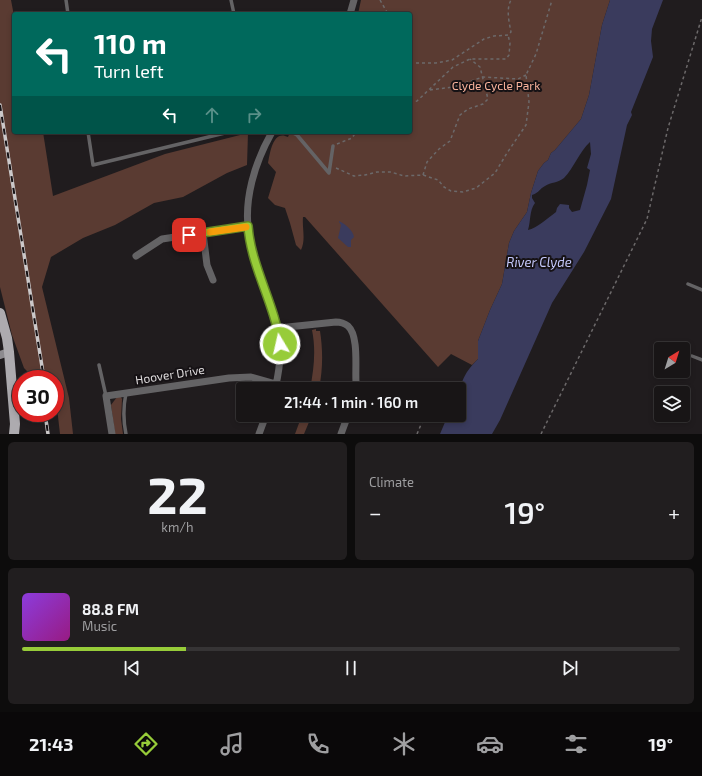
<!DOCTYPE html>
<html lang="en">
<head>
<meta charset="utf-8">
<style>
  :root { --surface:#181516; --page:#211e1f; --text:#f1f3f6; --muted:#9f9fa1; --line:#363435; --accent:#97cc39 }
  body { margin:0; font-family:"Exo 2",sans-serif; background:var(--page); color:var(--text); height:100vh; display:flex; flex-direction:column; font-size:15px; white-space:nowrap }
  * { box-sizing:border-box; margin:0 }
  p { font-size:13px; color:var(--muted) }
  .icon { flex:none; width:22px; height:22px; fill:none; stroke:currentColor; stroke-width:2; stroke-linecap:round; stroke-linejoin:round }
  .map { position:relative; height:434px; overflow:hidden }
  .details { display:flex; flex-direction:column; gap:8px; padding:8px; background:#0d0c0c; flex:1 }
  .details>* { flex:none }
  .guide { position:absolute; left:12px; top:12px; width:400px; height:122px; border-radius:4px; box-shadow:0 2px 6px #0003,0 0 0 1px var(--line); background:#00695c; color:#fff; overflow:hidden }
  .needle { width:26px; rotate:38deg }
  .buttons { position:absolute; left:654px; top:342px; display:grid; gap:8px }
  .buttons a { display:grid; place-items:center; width:36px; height:36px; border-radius:4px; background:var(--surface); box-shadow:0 2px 6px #0003,0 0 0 1px var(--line); font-size:20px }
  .speed { position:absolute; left:12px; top:370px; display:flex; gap:8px; font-size:20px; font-weight:700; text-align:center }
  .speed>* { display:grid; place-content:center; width:52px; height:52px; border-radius:50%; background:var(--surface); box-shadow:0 2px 6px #0003,0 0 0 1px var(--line); line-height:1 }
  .speed .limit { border:6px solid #d22; background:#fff; color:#111 }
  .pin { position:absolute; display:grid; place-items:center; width:34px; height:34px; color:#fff; margin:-17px; border-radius:8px; box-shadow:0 2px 6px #0006 }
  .me { position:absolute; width:44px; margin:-22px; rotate:351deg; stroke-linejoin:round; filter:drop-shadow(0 0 3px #0008) }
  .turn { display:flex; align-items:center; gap:14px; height:84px; padding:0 16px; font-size:18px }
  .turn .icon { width:52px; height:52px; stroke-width:2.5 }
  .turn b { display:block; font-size:28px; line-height:34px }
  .lanes { display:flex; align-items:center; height:38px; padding:0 16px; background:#0003; justify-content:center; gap:20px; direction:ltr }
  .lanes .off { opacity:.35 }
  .big { font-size:30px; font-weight:600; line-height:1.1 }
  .details .tile { flex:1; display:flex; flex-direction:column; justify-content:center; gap:6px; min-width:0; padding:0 14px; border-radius:6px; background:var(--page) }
  .details .dial { align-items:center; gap:0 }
  .dial b { font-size:52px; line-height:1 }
  .song { display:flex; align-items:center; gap:12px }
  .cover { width:48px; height:48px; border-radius:6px; background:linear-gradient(135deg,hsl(270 70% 55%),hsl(310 70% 35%)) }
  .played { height:4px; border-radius:2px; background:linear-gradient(90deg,var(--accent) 25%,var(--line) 25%) }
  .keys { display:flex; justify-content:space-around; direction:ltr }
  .heat { display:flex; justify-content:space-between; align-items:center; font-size:22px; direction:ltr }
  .details .tiles { flex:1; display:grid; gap:8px; grid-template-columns:1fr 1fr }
  .tile:last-child { grid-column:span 2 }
  .trip { position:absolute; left:236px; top:382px; width:230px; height:40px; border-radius:4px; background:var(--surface); box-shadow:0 2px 6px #0003,0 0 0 1px var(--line); font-weight:600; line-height:40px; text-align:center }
  .menu { display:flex; height:64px; justify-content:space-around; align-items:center; background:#0a0809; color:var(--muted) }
  .menu .icon { width:28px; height:28px }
  .menu .selected { color:var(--accent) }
  .menu b { font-size:18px; color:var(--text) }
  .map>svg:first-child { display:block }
</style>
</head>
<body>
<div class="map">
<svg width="702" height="434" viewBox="0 0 702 434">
  <rect width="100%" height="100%" fill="#201c1e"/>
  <path fill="#5a3b32" d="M0,0H11L14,16V132H43L53,196L165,154L248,133L247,165L227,173L183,197L154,203L115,225L83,238L51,257L42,287L69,398L73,434H60L56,399L55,397V379H35L24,368L12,335L0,287Z
    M361,0H610L602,25L589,95L581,119L555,150L551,153L548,160L544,163L538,171L531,193L527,212L514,231L509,243L502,284L490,310L478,341V359L472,365L451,354L438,367L305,217H303C302,229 306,239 301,250L296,245L290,223L285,208L275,205L268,198L276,172L268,163C270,153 273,129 288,137L290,132H410V14H358Z
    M316,329V331H320C323,350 323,369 319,389H310C314,369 316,350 312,330Z
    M117,397H121L122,399L121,419L123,434H115L111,405Z
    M302,415H312L304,434H295Z"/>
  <path fill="#3a3b5d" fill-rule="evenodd" d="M610,0H663L652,29L651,41L653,57L631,112L632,115L627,125L611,199L584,252L552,303L500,420L492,434H440L448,415H459C459,389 459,378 478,359V341L490,310L502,284L509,243L514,231L527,212L531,193L538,171L544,163L548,160L551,153L555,150L581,119L589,95L602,25ZM590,142L591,154L587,168L590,170L587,185L580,210L572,212L569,208V205L560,204L557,208L556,212C548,218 537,228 528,230C531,221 529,211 535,203L532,198V195C540,192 539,189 545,186C551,182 558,183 564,178C574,168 579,152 590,142Z
    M339,221C345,224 353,230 354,237L351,240V247H348L338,238L341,225L339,222Z"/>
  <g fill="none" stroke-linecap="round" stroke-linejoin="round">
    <path stroke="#6c696a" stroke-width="1.5" stroke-dasharray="3 3" stroke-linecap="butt" d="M380,0L388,14
      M410,63H436L452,60L484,39L494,36L508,35L511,32C509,22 506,9 511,0
      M430,90L453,87L483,77L518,79L526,75
      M410,103L417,101L453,67L470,59H506L509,55L510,43L508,35
      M337,144L352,138L356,132
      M336,168L354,176L365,175L377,172H391L404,176L423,175L438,180L444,187L451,191L463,192L476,188L495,173L507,153L526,125L529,102L526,75L536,54L552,0
      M423,175L427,162L439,149L450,141L460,115L468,109L483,104L488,99L480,67L470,59
      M434,389L435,387
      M417,434L425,415
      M541,434L647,219L668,128L702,17"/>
    <path stroke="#646365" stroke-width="3.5" d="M66,0L68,14
      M231,0L234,14
      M88,132L93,165L229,132
      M291,132L297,135L329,173L333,146
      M688,284L702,290
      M692,356L702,360
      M99,365L106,396
      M126,393C123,408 123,420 126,434"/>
    <path stroke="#646365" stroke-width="7" d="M350,14L354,0
      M272,132C255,162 243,200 249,235C254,267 271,297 278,328C282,348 280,369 275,389
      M203,233L207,265L213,280
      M136,256L162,239L248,226
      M278,328L336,322C340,322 344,323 348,326C359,336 355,368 356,382L354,389
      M112,434L106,396L229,378L251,377L276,384
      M259,434L266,415
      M341,434L348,415"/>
    <path stroke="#8d8b8f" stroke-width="8" d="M0,355L9,352"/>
    <path stroke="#adabaf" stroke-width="10" d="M0,313L7,338L9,352L15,424L14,434"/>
    <defs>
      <path id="rail" d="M0,105L44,379
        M45,413L48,434"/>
    </defs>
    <use href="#rail" stroke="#cbc8c9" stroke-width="3.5"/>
    <use href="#rail" stroke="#161215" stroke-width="2" stroke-dasharray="6" stroke-linecap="butt"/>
  </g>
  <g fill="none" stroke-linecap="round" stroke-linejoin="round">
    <defs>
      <path id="route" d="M189,235L248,226C251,267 275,304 280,344"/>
    </defs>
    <use href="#route" stroke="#628525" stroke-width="10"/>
    <use href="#route" stroke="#97cc39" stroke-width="7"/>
    <path stroke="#f59e0b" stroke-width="7" d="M210,232L246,227"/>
  </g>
  <g text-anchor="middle" stroke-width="4" stroke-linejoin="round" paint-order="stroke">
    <g font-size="12" fill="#f9b39c" stroke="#161215">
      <text x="496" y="90">Clyde Cycle Park</text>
    </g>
    <g font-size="12" fill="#dfdcdd" stroke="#161215">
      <text transform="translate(170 375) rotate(-9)" y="4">Hoover Drive</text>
    </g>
    <g font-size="13" font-style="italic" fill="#c4c8fb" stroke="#161215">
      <text x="539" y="267">River Clyde</text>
    </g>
  </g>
</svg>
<div class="buttons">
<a><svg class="needle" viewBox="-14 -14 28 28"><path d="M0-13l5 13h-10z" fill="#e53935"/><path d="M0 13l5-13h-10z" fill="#9f9fa1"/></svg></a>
<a><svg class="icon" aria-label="layers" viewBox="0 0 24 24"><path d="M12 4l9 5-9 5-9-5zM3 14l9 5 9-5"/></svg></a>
</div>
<div class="speed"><div class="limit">30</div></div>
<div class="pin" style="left:189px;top:235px;background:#d93025"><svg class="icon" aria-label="arrive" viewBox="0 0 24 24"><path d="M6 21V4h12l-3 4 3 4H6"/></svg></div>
<svg class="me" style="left:280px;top:344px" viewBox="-20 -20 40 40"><circle r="17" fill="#97cc39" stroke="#fff" stroke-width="3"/><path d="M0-11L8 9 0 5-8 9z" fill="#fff"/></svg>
<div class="trip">21:44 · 1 min · 160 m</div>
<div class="guide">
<div class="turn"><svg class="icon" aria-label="left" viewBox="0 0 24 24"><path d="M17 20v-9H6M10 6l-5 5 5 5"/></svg><div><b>110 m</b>Turn left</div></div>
<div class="lanes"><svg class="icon" aria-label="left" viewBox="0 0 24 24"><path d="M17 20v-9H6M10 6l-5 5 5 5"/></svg><svg class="icon off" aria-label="ahead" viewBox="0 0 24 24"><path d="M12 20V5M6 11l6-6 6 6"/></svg><svg class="icon off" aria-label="right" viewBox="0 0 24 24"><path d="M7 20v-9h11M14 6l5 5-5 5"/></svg></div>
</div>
</div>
<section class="details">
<div class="tiles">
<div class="tile dial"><b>22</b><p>km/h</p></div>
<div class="tile"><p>Climate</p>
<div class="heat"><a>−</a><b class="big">19°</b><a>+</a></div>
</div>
<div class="tile">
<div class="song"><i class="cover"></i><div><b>88.8 FM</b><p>Music</p></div></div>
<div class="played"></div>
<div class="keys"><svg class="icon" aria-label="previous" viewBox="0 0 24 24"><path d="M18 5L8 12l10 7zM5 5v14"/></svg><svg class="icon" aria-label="pause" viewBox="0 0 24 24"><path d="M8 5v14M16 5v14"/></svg><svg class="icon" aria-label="next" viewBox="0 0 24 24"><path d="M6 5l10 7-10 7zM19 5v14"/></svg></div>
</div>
</div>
</section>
<nav class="menu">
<b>21:43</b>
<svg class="icon selected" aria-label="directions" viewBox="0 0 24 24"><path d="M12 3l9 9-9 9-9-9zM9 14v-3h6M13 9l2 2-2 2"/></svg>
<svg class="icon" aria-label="music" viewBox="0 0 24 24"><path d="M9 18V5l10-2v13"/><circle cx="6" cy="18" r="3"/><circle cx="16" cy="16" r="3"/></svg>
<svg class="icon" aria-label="phone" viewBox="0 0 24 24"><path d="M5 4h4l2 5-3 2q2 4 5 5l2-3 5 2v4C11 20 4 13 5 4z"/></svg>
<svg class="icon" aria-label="climate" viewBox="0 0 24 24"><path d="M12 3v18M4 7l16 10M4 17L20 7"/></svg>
<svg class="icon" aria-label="car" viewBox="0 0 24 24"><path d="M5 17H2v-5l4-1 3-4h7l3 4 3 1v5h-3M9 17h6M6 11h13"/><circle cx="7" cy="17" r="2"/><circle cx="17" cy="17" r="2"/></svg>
<svg class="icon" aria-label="filters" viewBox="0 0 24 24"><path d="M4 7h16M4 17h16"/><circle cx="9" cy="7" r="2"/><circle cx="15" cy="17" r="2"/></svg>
<b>19°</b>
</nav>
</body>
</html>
